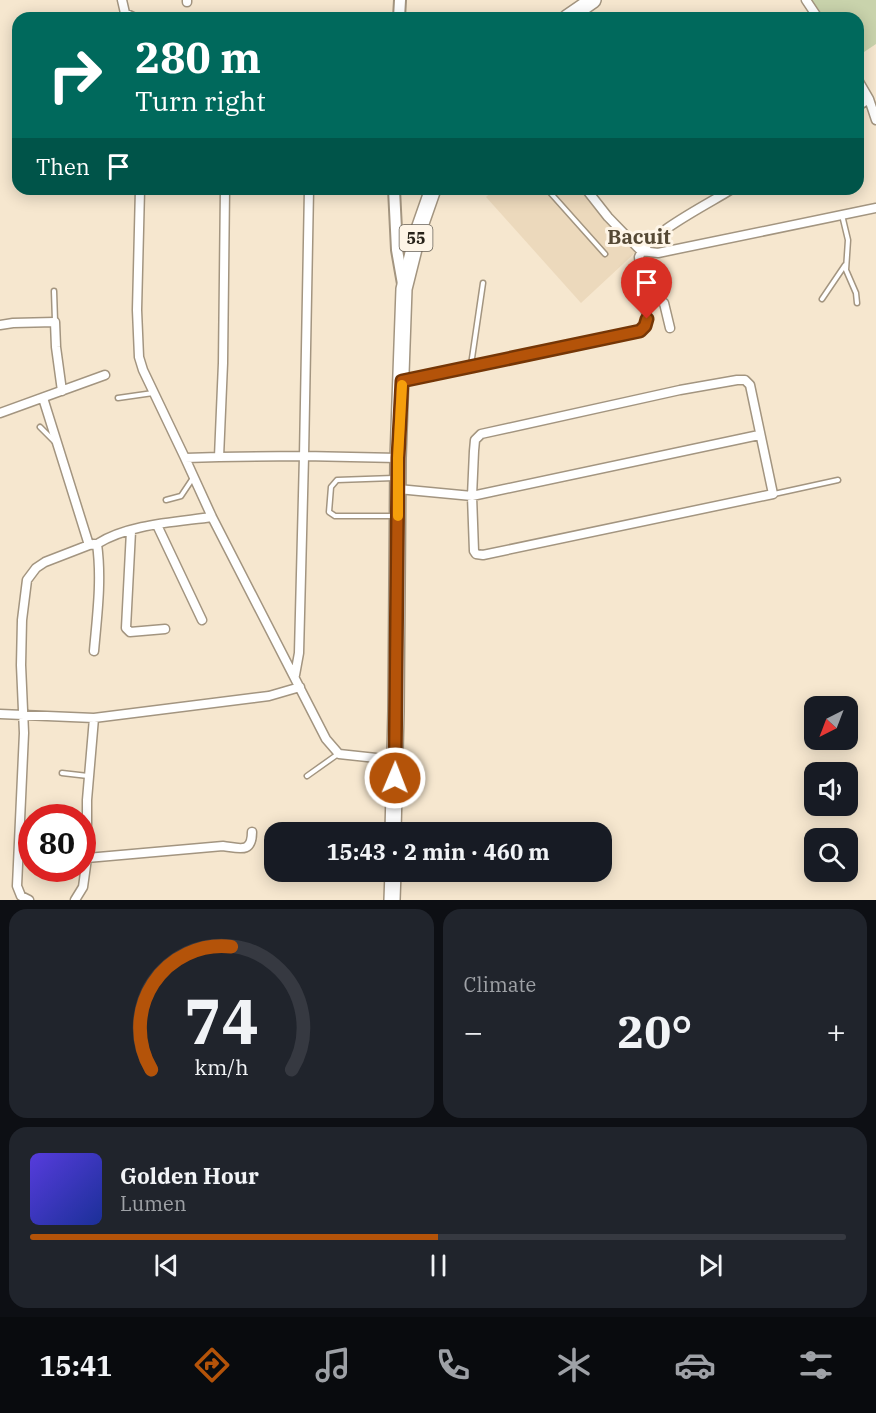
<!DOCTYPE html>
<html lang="en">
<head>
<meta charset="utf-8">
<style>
  :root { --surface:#171b24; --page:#20242c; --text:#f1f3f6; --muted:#9ea1a6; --line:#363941; --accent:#b45309 }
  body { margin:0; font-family:"IBM Plex Serif",serif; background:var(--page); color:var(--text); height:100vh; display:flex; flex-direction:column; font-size:22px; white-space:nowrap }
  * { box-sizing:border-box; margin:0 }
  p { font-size:20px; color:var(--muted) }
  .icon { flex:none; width:33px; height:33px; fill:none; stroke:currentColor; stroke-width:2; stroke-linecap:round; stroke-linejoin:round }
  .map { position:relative; height:900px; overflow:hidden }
  .drawer { display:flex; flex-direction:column; gap:9px; padding:9px; background:#0d0f14; flex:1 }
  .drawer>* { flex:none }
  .top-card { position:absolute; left:12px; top:12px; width:852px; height:183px; border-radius:18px; box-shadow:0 3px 15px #0003; background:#00695c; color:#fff; overflow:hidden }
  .needle { width:39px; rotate:222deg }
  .controls { position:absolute; left:804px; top:696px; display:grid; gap:12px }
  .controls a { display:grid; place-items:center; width:54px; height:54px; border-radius:12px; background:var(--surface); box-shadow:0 3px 15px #0003; font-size:30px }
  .speed { position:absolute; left:18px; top:804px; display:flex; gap:12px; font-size:30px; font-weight:700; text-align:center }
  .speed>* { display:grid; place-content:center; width:78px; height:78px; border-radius:50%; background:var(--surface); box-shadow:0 3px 15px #0003; line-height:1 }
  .speed .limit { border:9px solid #d22; background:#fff; color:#111 }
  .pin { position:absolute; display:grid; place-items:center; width:51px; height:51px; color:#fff; margin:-62px -26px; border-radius:50% 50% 50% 0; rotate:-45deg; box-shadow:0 0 6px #0007 }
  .pin .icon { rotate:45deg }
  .me { position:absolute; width:66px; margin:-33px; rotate:1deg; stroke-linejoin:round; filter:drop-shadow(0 0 4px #0008) }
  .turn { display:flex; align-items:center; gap:21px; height:126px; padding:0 24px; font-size:27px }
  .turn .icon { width:78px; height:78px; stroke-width:2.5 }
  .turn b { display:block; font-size:42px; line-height:51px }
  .then { display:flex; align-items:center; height:57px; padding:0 24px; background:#0003; gap:12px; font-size:22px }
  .big { font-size:45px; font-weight:700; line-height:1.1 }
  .drawer .card { flex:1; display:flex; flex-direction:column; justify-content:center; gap:9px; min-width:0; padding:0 21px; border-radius:18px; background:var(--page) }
  .drawer .dial { align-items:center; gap:0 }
  .dial svg { height:156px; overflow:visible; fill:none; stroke:var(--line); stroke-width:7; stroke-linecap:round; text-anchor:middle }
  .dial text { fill:var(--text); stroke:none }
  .song { display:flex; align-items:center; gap:18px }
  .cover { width:72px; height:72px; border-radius:9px; background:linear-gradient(135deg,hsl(250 70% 55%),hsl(230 70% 35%)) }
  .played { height:6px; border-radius:3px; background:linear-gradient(90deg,var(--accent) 50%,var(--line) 50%) }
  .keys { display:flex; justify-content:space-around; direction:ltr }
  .heat { display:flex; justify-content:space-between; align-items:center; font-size:33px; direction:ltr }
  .drawer .tiles { flex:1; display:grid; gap:9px; grid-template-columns:1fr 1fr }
  .card:last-child { grid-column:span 2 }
  .trip { position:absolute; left:264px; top:822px; width:348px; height:60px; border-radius:18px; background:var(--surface); box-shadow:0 3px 15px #0003; font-weight:700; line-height:60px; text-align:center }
  .dock { display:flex; height:96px; justify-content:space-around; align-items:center; background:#090b0e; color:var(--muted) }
  .dock .icon { width:42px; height:42px }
  .dock .current { color:var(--accent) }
  .dock b { font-size:27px; color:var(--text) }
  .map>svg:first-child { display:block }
</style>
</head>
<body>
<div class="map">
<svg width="876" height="900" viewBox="0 0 876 900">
  <rect width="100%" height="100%" fill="#f6e7cf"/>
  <path fill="#ecd9bc" d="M495,189H583L637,251L581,303L486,197Z"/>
  <path fill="#c9d3ac" d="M811,0H876V44L858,56V18H824Z"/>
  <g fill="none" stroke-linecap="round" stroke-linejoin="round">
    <defs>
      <path id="lane" d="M547,189L605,254
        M842,215L848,240L846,270L856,293L857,303
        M54,291L55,321
        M822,299L845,265
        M471,365L483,283
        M118,398L153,393
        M40,427L54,441
        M774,494L838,480
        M166,500L181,496L193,478
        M393,516H335L329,512L331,487L337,480L394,478
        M62,773L88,776
        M307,776L338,754"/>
      <path id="street" d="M122,0L125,13L135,18
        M187,0V2
        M806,0L818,18
        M858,80L869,99L858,106
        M869,99L876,120
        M140,189L137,310L139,357L143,370L185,458
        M225,189L223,363L219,457L304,456L309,189
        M586,189L608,217L641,251L658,253L876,208
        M751,189H766
        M645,303L657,299L664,303L670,328
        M0,325L13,323L55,322L56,347L62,391
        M737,380H745L750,385L773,494L483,555L476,554L474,551L472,496L474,451L475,440L481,434L680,390Z
        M402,381L640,331L645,326L647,319L639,257C647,234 710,203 732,189
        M43,398L89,545L94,544
        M0,413L105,375
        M219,457L185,458L212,517L326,739L339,754L395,760
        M398,489L472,496L759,435
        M157,525L202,620
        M131,531L126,628L130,632L165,629
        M94,651C97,616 102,580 97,544C128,524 177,522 212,517
        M295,675L299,653L304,456L398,458
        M0,714L94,718L269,696L300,687
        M87,858L223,846C239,848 252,854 252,832
        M29,900L21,896L17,886L24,733L21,665L22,620L27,580L36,568L45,562L89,545
        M75,900L83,887L87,858V800L94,718"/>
      <path id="secondary" d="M399,18L400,0
        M394,189L397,250L403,284"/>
      <path id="highway" d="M567,18L593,0
        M393,832L396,711L398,458L404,289L419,229L433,189
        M392,900L393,872"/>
    </defs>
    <use href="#lane" stroke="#a39580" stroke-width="7"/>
    <use href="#street" stroke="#a39580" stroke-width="11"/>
    <use href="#secondary" stroke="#a39580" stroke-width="14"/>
    <use href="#highway" stroke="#a39580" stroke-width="18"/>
    <use href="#lane" stroke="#fff" stroke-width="4"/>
    <use href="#street" stroke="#fff" stroke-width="8"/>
    <use href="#secondary" stroke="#fff" stroke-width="10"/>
    <use href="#highway" stroke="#fff" stroke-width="15"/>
  </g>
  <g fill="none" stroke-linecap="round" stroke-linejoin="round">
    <defs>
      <path id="route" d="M395,778L398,458L402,381L640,331L645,326L647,319"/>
    </defs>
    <use href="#route" stroke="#753606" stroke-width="15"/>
    <use href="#route" stroke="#b45309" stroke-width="10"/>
    <path stroke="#f59e0b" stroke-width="10" d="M398,516V458L402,385"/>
  </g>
  <g text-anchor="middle" stroke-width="6" stroke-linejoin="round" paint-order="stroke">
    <rect fill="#fef5e7" stroke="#686258" stroke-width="1.5" x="399.5" y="225" width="33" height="26" rx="4.5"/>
    <g font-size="16" font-weight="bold" fill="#28231a">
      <text x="416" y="244">55</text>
    </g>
    <g font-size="20" font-weight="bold" fill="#554935" stroke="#fef5e7">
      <text x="639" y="244">Bacuit</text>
    </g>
  </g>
</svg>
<div class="controls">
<a><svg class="needle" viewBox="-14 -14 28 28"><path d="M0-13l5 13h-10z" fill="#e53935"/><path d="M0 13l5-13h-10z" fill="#9ea1a6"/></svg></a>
<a><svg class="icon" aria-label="sound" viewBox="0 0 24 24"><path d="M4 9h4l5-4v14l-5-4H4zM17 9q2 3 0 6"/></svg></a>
<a><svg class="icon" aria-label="search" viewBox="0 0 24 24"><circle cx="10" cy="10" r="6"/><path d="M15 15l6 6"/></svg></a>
</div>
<div class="speed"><div class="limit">80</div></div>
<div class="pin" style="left:647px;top:319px;background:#d93025"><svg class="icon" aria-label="arrive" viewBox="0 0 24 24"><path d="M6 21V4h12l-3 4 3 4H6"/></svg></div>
<svg class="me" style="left:395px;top:778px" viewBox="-20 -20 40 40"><circle r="17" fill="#b45309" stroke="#fff" stroke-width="3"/><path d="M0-11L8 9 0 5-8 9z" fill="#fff"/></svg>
<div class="trip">15:43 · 2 min · 460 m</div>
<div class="top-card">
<div class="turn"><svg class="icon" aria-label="right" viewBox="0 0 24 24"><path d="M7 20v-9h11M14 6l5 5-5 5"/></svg><div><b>280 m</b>Turn right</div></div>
<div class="then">Then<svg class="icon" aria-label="arrive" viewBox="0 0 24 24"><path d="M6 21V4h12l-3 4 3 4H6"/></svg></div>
</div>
</div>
<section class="drawer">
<div class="tiles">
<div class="card dial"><svg viewBox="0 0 100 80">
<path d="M14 69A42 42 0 1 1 86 69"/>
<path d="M14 69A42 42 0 0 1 55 6" stroke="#b45309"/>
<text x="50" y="56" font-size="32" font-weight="700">74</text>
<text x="50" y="72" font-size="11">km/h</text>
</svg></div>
<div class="card"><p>Climate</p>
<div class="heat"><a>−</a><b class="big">20°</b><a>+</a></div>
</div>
<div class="card">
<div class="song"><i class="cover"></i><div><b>Golden Hour</b><p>Lumen</p></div></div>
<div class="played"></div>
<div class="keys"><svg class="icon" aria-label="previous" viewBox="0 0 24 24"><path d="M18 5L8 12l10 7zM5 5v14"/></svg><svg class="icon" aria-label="pause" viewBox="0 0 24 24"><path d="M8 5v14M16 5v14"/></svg><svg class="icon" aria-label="next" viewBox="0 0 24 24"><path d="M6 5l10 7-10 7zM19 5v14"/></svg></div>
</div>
</div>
</section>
<nav class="dock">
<b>15:41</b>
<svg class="icon current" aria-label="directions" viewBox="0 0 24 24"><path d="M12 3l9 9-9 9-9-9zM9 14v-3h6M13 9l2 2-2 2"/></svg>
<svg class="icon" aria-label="music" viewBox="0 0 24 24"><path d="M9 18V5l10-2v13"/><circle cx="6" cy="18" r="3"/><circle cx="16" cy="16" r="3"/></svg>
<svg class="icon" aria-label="phone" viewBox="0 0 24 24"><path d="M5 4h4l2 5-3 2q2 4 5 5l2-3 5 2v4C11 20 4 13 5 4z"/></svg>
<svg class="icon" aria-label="climate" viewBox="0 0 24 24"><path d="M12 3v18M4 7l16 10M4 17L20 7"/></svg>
<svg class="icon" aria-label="car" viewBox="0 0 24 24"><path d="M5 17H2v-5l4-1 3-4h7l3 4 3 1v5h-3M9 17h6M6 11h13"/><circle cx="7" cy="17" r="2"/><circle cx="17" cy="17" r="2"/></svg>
<svg class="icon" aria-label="filters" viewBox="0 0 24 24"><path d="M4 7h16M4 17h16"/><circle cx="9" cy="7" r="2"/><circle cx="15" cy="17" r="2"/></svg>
</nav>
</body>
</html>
